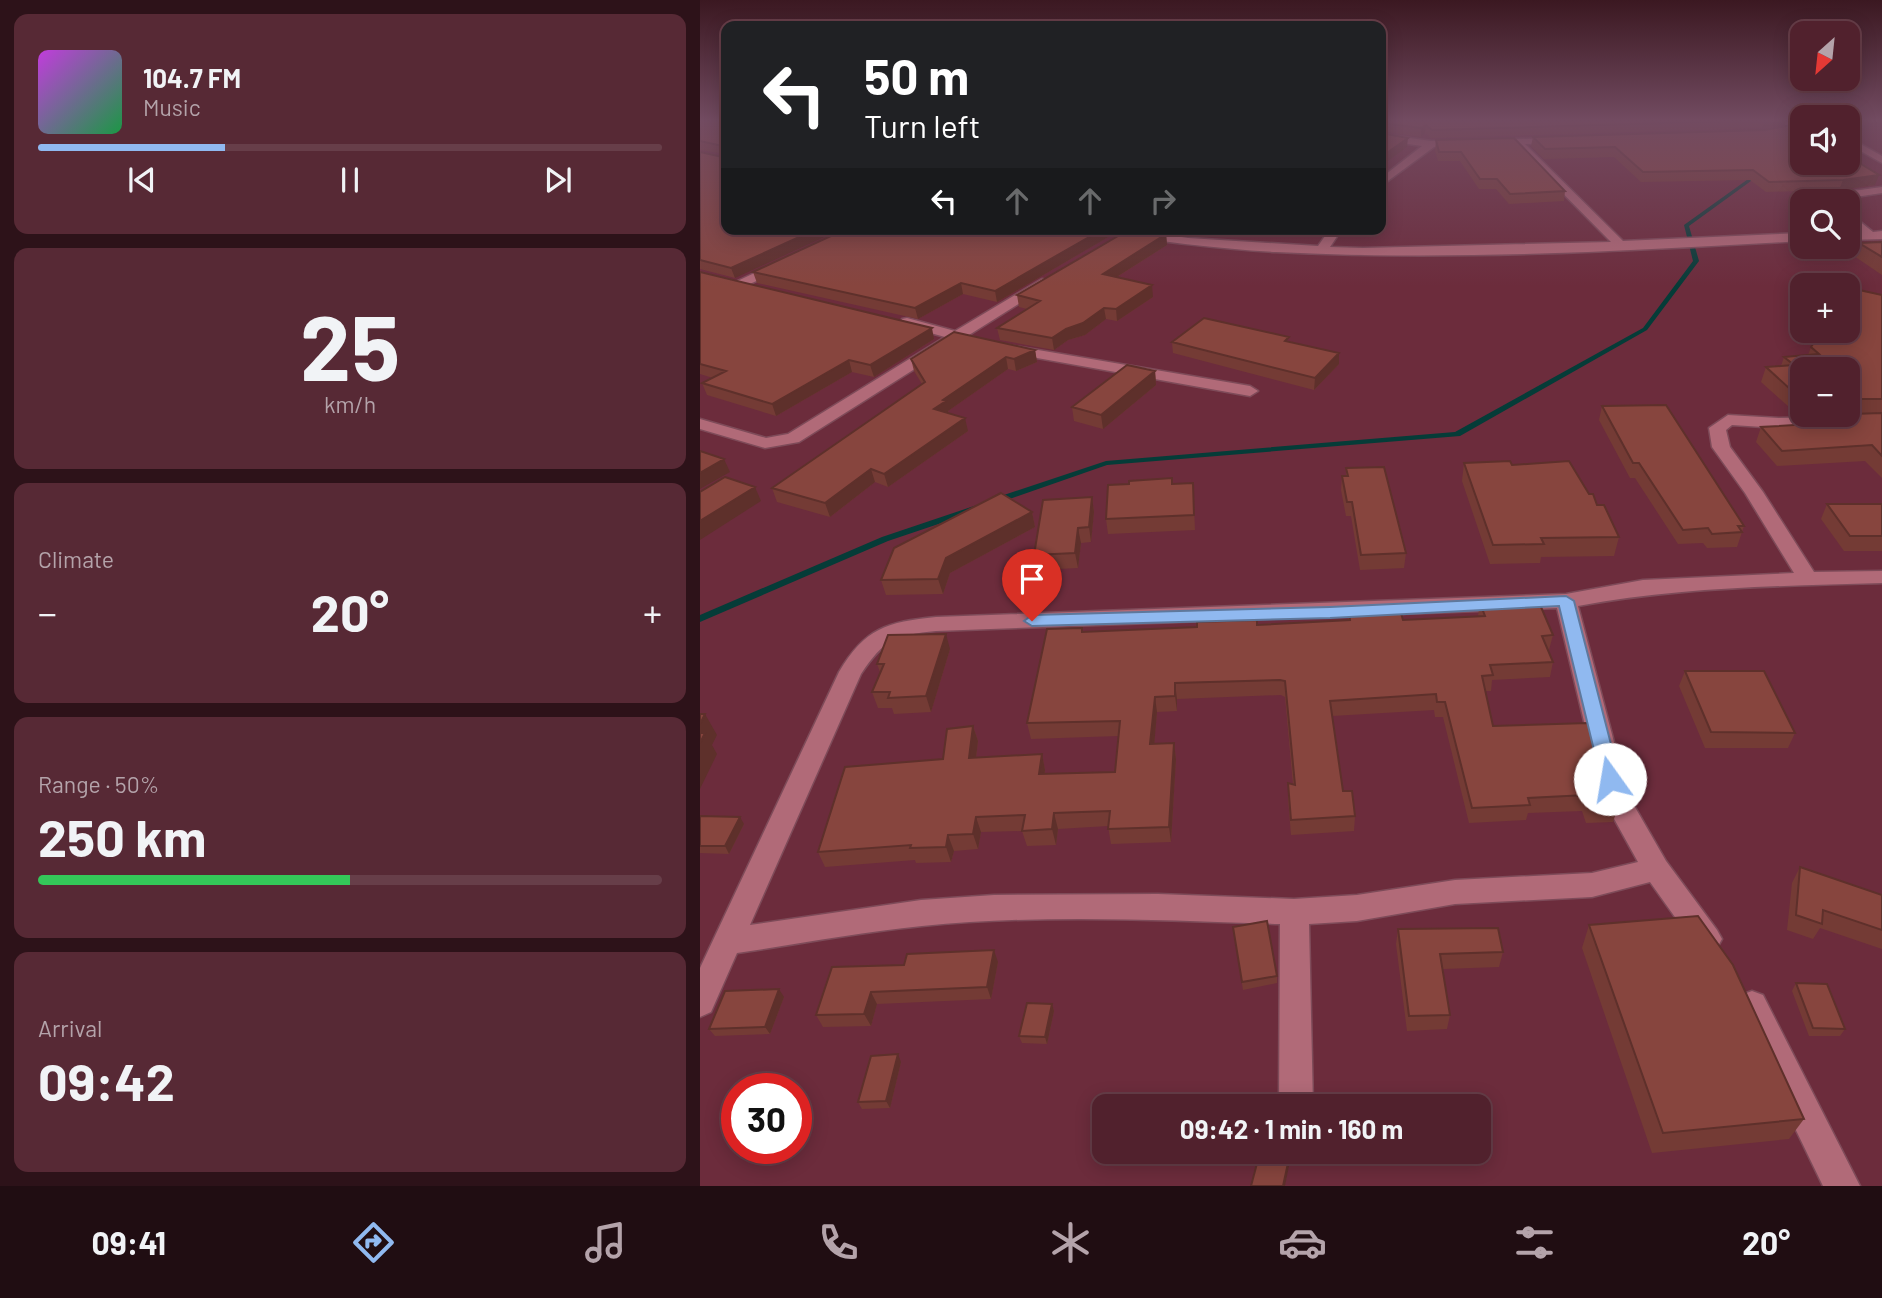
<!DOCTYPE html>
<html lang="en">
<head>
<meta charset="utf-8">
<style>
  :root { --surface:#51212d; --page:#572935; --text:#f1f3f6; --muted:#b4a3aa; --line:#673e49; --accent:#90b9f0 }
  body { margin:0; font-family:Barlow,sans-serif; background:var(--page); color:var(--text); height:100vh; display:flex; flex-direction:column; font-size:26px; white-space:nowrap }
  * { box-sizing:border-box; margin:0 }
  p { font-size:23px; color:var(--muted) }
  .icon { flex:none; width:38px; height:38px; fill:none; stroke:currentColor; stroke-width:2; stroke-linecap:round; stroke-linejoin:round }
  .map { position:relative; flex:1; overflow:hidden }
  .details { display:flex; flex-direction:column; gap:14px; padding:14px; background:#2d1219; width:700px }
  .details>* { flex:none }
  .guide { position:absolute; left:21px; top:21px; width:665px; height:214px; border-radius:14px; box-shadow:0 4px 18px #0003,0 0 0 2px var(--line); background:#202124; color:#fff; overflow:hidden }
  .needle { width:46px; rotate:207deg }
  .buttons { position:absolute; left:1090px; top:21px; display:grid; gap:14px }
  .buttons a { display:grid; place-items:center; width:70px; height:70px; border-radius:14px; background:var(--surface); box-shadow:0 4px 18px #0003,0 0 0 2px var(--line); font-size:35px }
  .speed { position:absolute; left:21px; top:1073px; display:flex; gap:14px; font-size:35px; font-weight:700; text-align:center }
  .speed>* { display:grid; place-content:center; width:91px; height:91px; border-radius:50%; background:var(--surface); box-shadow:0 4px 18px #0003,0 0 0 2px var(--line); line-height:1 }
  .speed .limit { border:10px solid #d22; background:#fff; color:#111 }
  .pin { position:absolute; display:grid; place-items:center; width:60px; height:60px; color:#fff; margin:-72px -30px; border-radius:50% 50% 50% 0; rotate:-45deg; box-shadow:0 0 7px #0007 }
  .pin .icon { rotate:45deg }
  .me { position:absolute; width:77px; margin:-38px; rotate:347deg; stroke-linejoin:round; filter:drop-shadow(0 0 5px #0008) }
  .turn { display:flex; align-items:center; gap:24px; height:147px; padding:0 28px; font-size:32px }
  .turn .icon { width:91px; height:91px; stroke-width:2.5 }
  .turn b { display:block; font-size:49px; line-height:60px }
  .lanes { display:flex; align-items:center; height:66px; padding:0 28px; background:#0003; justify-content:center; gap:35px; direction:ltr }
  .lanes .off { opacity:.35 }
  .big { font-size:52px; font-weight:700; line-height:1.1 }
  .details .tile { flex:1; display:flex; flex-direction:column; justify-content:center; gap:10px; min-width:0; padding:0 24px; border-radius:14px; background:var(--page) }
  .details .dial { align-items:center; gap:0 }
  .dial b { font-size:91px; line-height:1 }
  .song { display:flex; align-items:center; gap:21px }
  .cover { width:84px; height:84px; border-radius:10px; background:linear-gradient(135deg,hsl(290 70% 55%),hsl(140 70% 35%)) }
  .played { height:7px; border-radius:4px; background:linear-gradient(90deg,var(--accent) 30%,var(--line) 30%) }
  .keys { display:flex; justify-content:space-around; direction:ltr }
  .heat { display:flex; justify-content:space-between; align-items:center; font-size:38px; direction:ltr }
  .charge { height:10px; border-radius:5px; background:linear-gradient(90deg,#34c759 50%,var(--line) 0) }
  .trip { position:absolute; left:392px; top:1094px; width:399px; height:70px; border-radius:14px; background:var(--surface); box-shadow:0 4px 18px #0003,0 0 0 2px var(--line); font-weight:700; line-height:70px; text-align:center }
  .tab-bar { display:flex; height:112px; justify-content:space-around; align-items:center; background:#200d12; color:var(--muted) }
  .tab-bar .icon { width:49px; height:49px }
  .tab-bar .active { color:var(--accent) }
  .tab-bar b { font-size:32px; color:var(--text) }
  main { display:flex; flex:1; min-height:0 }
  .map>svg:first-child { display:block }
</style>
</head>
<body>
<main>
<section class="details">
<div class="tile">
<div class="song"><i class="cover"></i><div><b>104.7 FM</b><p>Music</p></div></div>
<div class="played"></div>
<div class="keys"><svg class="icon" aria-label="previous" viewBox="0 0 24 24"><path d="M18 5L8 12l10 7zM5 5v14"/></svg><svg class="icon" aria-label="pause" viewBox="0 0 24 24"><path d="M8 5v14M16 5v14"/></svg><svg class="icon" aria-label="next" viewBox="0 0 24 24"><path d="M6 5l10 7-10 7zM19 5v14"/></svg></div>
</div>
<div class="tile dial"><b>25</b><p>km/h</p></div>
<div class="tile"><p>Climate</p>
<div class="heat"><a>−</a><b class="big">20°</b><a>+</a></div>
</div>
<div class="tile"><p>Range · 50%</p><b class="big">250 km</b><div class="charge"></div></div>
<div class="tile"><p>Arrival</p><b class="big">09:42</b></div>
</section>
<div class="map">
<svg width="1182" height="1186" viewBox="0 0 1182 1186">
  <rect width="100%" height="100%" fill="#6c2c3c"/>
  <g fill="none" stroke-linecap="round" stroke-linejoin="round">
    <path fill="#053c38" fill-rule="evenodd" d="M1058,172L1062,173L989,226L999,261L947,330L760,436L407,465L301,502L298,503L294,500L295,498L406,461L755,432L943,328L993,261L984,225Z
      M277,505L281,508L280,510L188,541L0,622V615L182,537Z"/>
    <defs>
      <path id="minor" d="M1088,120H1098L1092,131L1067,136L1062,133L1085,127Z
        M681,134L731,141L863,138V142L860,143L825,144L923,241L1102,233V241C928,251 751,261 576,252C518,249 460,241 402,233L396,229H429L488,238L618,246L630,229H642L630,247L663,248L911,242L814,144L734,147L681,186V178L722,146L681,140Z
        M1148,137L1182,156V163L1148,144Z
        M1182,187V193L1129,201L1132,195L1138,193Z
        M1148,212L1173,232L1182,231V239L1148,240V232H1159L1148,222Z
        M78,262L84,266L83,269L41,288H31L29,285Z
        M342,279L347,280V286L269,335L284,342L282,345L277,346L259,341L99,442L65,448L0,429V419L66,438L88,434L245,337L202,325V319L207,318L255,331Z
        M308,345L550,386L558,391L550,396L303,352L301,349Z
        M1028,415L1079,418L1182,416V426L1079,428L1032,425L1026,430L1030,447L1063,492L1114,572L1182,571V583C1078,586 980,587 878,606L928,795L966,861L1017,930L1022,939L1017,948L1007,952L997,948L950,882L892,897L755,904L657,921L609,924L613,1106H579L580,924C461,920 340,914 222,926C160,932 99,944 37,953L11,1012L0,1017V968L139,672C165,628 187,622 236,617L866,594L943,580L1094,573L1045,493L1012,447L1009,428ZM857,608L902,797L938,862L892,873L755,880L657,895L594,899L458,894L294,895L221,900L50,925L161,674C184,639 196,635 236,631Z
        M1052,991L1063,995L1160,1186H1123L1036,1006L1041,995Z"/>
    </defs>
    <use href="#minor" stroke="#7e4b59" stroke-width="3"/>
    <use href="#minor" fill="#b16a78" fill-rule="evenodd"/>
  </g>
  <path fill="#743b35" d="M0,120H26L35,278L0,269V152L22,157L25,154L0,150Z
    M681,120H1082L1081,125L1062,128L731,138L725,133L721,137L681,131Z
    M1065,130L1175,185L1139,190L1066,192L1050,180L941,182L914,157L844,159L831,146L833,137Z
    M736,140L865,191L864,201L809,204L796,189H779L760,161H738L735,150Z
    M311,229H410V236L297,302L263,294L218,319L57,283L53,272L308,231Z
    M451,229H490L483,234Z
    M466,234L467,245L417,277L453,297L417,321L406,319L385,335L368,340L354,350L300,340L297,328L327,309L319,307L317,295Z
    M1182,242V275L1154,256L1159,243Z
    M0,272L234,339L174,377L152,372L76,416L7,395L2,383L13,378L0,374Z
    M1182,295V478L1165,461L1077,466L1056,442L1061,427L1116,424L1120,415L1148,414V369H1102V415H1111H1098L1061,382L1066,367L1081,366L1084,357L1108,355L1111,347Z
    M472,342H589L639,364L614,390L473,353Z
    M335,350L337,362L316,371L308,369L248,411L249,413L268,431L188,487L175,482L130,517L77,502L72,488L222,384L214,371L211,359Z
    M455,371L456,385L403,429L374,421L372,407Z
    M902,406L1044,526L1037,547L1007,548L1003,543L978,544L935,478H930L899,420Z
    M764,463L812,465L889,494L919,537L914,556L841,557L840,563L790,564L762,481Z
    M646,468L706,553L704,568L660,570L651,516H646L641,490L642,476H646Z
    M493,483L495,530L408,534L406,519Z
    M392,497L394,512L391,542L381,543L378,568L337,570L334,555Z
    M1127,504H1182V551H1144L1121,519Z
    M332,512L335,527L250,573L243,594L186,595L181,580Z
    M780,603L853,635L849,650H848L853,662L850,677L792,680L791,691H785L793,726L904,782L918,807L913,822L886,823L882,811L828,813L826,820L769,823L743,717H735L734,710L632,716L643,791L655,816L654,831L591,835L588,799V783L593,784L585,697L581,695L477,699V711L457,712L454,744L474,743L476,759L471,842L411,844L408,826L358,829L356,845L327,846L322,831L281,832L278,849L254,851L251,862L216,863L215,860L125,867L118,852L243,759L273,726L278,741L276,758L342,754L345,770V774L415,772L418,736L331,739L327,723L383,632L648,620L649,612L703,620L778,616Z
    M250,649L231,712L194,714L192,708H178L172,692L180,672L177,664Z
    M985,671L1095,733L1088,748H1005L979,686Z
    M0,816L44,824L29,854L0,853Z
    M1100,867L1182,895V949L1120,928L1113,939L1087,930L1092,883Z
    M889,925L1104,1119L1089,1139L952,1153L882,948Z
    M533,927L577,976V983L543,990Z
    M698,929L803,952L799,967L743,969L750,1015L747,1029L707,1031L696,944Z
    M298,962L291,999L177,1004L171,1026L123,1027L116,1015L204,965Z
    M1096,983L1145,1029L1140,1036H1109L1092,991Z
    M84,997L70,1034L15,1036L9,1029Z
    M352,1004L354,1011L347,1044L322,1043L319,1036Z
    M201,1062L190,1108L162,1109L158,1102Z"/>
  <path fill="#5e302b" d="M1064,120H1082L1081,125L1062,128Z
    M726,125L725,133L721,137V128Z
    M708,138L707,147L681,166V157Z
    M1179,175L1175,185L1139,190L1143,180Z
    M117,229H142L35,278L31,268Z
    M403,229H410V236L297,302L295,291Z
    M482,229H490L483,234Z
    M466,234L467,245L404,285L403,274Z
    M261,283L263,294L218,319L215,308Z
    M452,285L453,297L417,321L416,309Z
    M404,308L406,319L385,335L368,340L354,350L352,338L366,329Z
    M232,328L234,339L174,377L170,365Z
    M335,350L337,362L316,371L314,359Z
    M639,353V364L614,390L615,378Z
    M306,357L308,369L248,411L249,414L234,409L243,400Z
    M149,360L152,372L76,416L72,404Z
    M455,371L456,385L403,429L401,415Z
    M265,418L268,431L188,487L184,474Z
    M24,459L30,472L0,489V473Z
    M171,469L175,482L130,517L125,503Z
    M55,487L61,501L0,540V521Z
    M392,497L394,512L391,542L389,527Z
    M332,512L335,527L250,573L243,594L238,579L246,558Z
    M378,528L381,543L378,568L375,553Z
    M246,634L250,649L231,712L226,696Z
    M475,683L477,699V711L475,696Z
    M455,697L457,712L453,759L450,744Z
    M5,714L17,735L12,745L17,754L0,789V716Z
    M273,726L278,741L274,774L269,758Z
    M474,743L476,759L471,842L469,827Z
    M342,754L345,770L343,789L339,774Z
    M354,813L358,829L356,845L352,829Z
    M40,817L44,824L29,854L25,846Z
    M276,817L281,832L278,849L273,834Z
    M248,835L254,851L251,862L246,847Z
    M294,950L298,962L291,999L287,987Z
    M79,989L84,997L70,1034L65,1027Z
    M171,992L177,1004L171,1026L164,1014Z
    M352,1004L354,1011L347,1044L345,1037Z
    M198,1054L201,1062L190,1108L186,1101Z
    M590,1154V1161L585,1186H583Z"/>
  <path fill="#87453e" stroke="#5e302b" stroke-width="2" d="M0,120H26V229H117L31,268L0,260V152L22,157L26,154L23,146L0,141Z
    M681,120H1065L732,130L726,125L721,128L682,123L681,124Z
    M1096,124L1102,128V163H1148V156L1179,175L1143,180L1069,182L1053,170L943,172L915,147L845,149L833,137L1065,130Z
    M681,133L708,138L681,157Z
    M814,138L865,191L810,194L797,179H780L761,152H739L736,140Z
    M146,229H300L308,231L311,229H403L295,291L261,283L215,308L53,272Z
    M430,229L466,234L403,274L452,285L416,309L404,308L383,323L366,329L352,338L297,328L340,301L317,295Z
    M1182,242V257L1159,243Z
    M0,272L232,328L170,365L149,360L72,404L2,383L26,371L0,364Z
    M1150,288L1182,295V399H1148V369H1102V400L1066,367L1094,365L1084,357L1119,354L1111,347L1122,331H1148V291Z
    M504,318L589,337L585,341L639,353L615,378L472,342Z
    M254,332L335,350L314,359L306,357L243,400L246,401L234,409L265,418L184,474L171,469L125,503L72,488L225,382L211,359Z
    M427,365L455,371L401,415L372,407Z
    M966,405L1044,526H1038L1042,532L1012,534L1008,528L983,530L939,463H933L902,406Z
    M1182,413V456L1172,445L1082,451L1061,427L1129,423L1120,415Z
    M0,451L24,459L0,473Z
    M810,461L812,465L869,461L889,494H893L897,505H904L919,537L841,538L844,544L793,545L764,463Z
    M684,467L706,553L661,555L652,502H647L642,476H648L646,468Z
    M25,477L55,487L0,521V492Z
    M472,478V484L493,483L494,515L406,519L408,485L429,484V481Z
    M301,493L332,512L246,558L238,579L181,580L194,548Z
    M392,497L389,527L378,528L375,553L334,555L343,500Z
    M1127,504H1182V536H1150Z
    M838,600L853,635L842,636L853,662L790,665L793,675L782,676L793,726L888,723L904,782L918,807L891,808L886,795L828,798L830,805L772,808L745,702H737L736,694L630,701L643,791H652L655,816L591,820L588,783L595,785L585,681L580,680L475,683V696L455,697L450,744L474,743L469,827L408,829L410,811L354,813L352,829L322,831L325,815L276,817L273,834L248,835L246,847L210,848L211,845L118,852L145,767L243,759L247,729L273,726L269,758L342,754L339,774L415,772L420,721L327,723L347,629L382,628V632L497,627V622L557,620V625L650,620L649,612L700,610L703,620L785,616L780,603Z
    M246,634L226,696L188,698L190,692H172L184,664H177L188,635Z
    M985,671H1064L1095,733L1011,732Z
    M0,714H5L0,724Z
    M0,733H5L0,743Z
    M0,816L40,817L25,846H0Z
    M1100,867L1182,895V930L1123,910L1122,924L1096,915Z
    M998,916L1033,965L1104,1119L963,1133L889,925Z
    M567,921L577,976L542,982L533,927Z
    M798,928L803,952L740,954L750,1015L709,1016L698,929Z
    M294,950L287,987L171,992L164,1014L116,1015L132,967L204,965L207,954Z
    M1096,983L1127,984L1145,1029L1113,1028Z
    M79,989L65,1027L9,1029L25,991Z
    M327,1003L352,1004L345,1037L319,1036Z
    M198,1054L186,1101L158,1102L171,1056Z
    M560,1152H579L590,1154L583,1186H551Z"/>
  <linearGradient id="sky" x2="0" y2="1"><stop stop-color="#3b1821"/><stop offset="0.42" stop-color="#724b61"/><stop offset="1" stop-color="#724b61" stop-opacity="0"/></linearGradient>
  <rect width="1182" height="286" fill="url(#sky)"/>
  <path fill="#90b9f0" stroke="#5e789c" stroke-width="2" d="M866,596L874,601L920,779L917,785L910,787L903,785L901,779L859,606L630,618L332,626L324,621L332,615L630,607Z"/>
</svg>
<div class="buttons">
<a><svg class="needle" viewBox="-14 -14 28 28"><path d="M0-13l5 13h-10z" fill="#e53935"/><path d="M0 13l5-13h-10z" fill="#b4a3aa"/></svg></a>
<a><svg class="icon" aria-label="sound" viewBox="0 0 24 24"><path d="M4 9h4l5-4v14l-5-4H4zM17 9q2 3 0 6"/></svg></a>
<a><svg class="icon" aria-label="search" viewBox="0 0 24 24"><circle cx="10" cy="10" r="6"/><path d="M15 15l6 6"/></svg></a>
<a>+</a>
<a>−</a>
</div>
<div class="speed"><div class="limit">30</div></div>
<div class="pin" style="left:332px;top:621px;background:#d93025"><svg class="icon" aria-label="arrive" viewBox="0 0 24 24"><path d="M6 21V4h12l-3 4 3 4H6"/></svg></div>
<svg class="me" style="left:910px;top:779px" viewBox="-20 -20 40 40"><circle r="19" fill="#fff"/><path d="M0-13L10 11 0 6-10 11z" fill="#90b9f0"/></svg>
<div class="trip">09:42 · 1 min · 160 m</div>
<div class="guide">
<div class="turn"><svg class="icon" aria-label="left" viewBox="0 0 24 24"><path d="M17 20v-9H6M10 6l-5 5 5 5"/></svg><div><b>50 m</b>Turn left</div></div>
<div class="lanes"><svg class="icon" aria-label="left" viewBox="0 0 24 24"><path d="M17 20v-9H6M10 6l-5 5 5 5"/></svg><svg class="icon off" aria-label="ahead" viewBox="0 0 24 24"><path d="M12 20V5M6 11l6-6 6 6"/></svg><svg class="icon off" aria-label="ahead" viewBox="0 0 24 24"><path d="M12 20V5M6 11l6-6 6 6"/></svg><svg class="icon off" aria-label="right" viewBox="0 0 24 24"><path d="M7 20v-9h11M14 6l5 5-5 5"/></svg></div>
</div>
</div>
</main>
<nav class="tab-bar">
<b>09:41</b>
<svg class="icon active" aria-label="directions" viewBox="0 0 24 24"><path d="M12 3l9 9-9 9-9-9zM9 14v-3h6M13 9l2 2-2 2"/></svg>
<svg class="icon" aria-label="music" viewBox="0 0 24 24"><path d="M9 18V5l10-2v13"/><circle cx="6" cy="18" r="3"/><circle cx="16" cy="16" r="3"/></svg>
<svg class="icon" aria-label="phone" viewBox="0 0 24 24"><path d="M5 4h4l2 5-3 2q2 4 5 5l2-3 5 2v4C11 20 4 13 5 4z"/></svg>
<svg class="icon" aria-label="climate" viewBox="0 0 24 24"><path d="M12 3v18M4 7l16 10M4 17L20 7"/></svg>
<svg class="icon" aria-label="car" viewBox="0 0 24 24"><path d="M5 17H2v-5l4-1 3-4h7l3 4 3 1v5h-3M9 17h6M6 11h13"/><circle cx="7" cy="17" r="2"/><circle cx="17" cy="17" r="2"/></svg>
<svg class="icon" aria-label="filters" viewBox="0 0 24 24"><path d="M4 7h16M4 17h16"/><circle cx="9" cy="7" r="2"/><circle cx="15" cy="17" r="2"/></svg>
<b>20°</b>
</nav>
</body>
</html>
